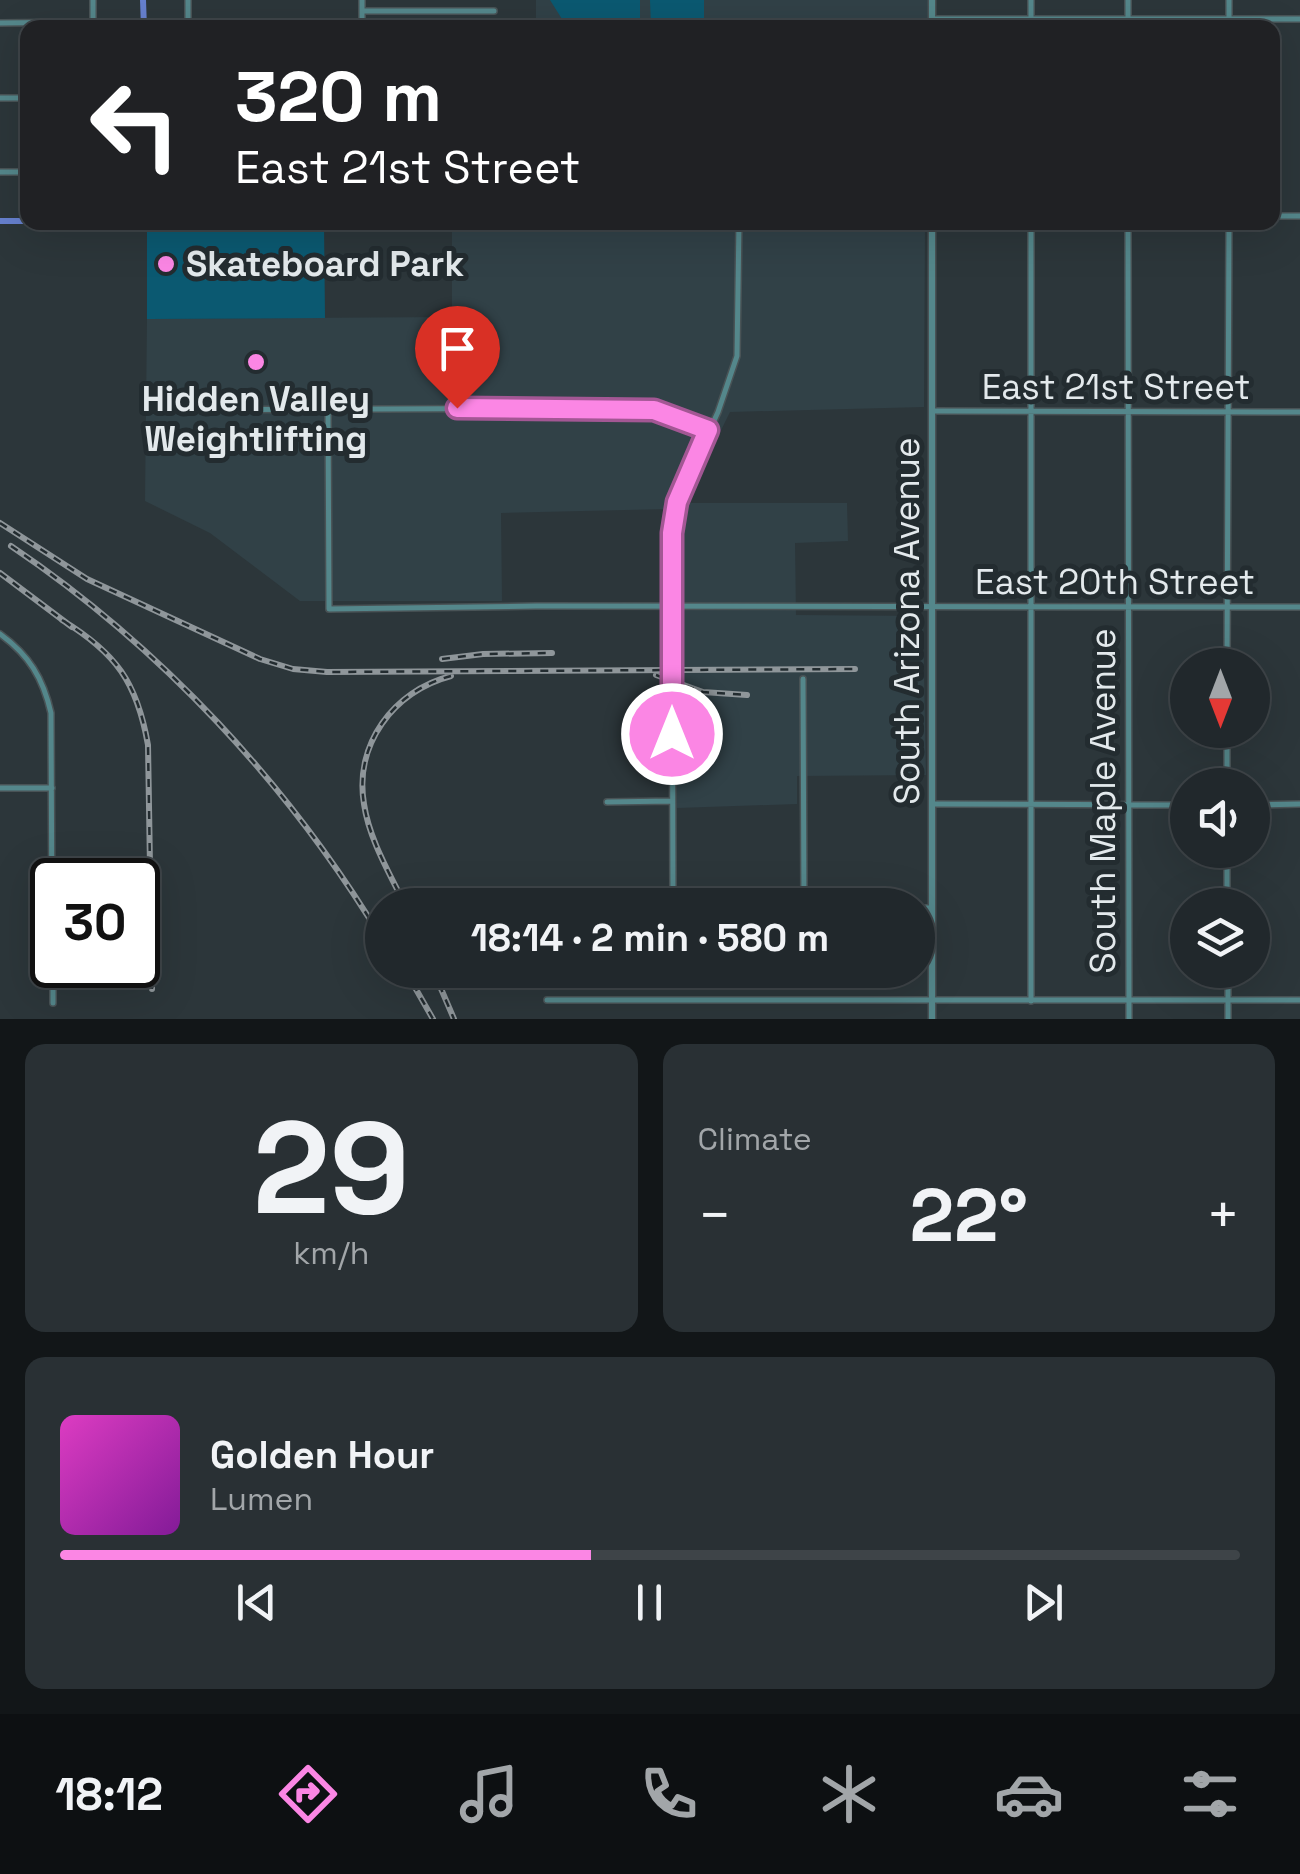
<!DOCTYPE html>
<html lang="en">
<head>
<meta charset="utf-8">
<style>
  :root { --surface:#21282c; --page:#293034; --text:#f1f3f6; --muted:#a2a6a9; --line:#3e4448; --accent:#fb86e4 }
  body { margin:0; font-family:"Space Grotesk",sans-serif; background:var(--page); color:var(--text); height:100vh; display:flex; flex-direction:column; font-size:38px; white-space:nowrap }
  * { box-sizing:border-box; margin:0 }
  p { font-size:32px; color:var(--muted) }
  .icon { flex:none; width:55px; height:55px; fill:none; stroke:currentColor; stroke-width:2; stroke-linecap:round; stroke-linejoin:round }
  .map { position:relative; height:1019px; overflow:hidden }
  .details { display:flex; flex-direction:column; gap:25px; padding:25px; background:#121618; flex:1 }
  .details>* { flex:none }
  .guide { position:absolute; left:20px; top:20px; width:1260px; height:210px; border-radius:20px; box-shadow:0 10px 40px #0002,0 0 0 2px var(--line); background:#202124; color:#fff; overflow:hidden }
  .needle { width:65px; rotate:180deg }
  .buttons { position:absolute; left:1170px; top:648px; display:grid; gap:20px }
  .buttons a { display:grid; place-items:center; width:100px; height:100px; border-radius:50%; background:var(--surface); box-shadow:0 10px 40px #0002,0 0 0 2px var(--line); font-size:50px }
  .speed { position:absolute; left:30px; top:858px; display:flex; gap:20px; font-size:50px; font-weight:700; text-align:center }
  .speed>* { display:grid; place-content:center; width:130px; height:130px; border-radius:50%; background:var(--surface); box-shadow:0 10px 40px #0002,0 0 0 2px var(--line); line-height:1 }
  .speed .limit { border:5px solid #111; border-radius:15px; background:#fff; color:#111 }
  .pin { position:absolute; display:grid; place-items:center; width:85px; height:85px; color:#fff; margin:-102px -42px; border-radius:50% 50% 50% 0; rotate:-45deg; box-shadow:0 0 10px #0007 }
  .pin .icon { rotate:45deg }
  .me { position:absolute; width:110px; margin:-55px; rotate:0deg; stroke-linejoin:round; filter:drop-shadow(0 0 8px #0008) }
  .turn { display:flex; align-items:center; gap:35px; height:210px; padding:0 50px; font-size:45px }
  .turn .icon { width:130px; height:130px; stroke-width:2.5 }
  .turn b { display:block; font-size:70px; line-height:85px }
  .big { font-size:75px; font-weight:700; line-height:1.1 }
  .details .tile { flex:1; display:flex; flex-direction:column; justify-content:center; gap:15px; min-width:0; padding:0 35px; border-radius:20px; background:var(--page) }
  .details .dial { align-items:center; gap:0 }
  .dial b { font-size:130px; line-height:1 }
  .song { display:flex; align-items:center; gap:30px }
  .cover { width:120px; height:120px; border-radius:15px; background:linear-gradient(135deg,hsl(310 70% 55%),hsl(290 70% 35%)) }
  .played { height:10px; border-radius:5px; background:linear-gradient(90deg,var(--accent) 45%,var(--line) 45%) }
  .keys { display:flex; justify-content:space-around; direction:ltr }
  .heat { display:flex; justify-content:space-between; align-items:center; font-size:55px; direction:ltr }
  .details .tiles { flex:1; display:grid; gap:25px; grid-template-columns:1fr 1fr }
  .tile:last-child { grid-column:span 2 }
  .trip { position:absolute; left:365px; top:888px; width:570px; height:100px; border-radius:50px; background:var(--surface); box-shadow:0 10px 40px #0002,0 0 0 2px var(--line); font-weight:700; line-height:100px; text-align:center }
  .menu { display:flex; height:160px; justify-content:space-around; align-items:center; background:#0d1012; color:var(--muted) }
  .menu .icon { width:70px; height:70px }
  .menu .selected { color:var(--accent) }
  .menu b { font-size:45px; color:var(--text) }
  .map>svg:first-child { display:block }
</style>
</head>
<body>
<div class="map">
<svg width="1300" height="1019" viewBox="0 0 1300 1019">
  <rect width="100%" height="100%" fill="#2c363a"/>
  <path fill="#314147" d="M536,0H932V27L536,28Z
    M925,223L924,407L730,412L685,503H847L848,541L795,543L796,615L923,616L926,775L797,776V804L677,808V617L663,616L664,528L668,509L501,513L502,601H300L210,533L145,501L147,319L452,317V226Z"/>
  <path fill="#0b5971" d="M550,0H640V27H567Z
    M650,0H704V27H651Z
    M147,223H324L325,318L147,319Z"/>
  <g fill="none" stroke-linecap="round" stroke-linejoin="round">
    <path stroke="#6680ce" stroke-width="6" d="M143,0L144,28
      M0,221H28"/>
    <defs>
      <path id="minor" d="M93,0V28
        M188,0V28
        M1128,0V28
        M362,11H494
        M933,19H1300
        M0,23L93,22
        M362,28V0
        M1031,28V0
        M1229,28V0
        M0,98H28
        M0,172H28
        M1272,216H1300
        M1031,222V1001
        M1128,222L1129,1019
        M328,408L329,609L536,606L1300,607
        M158,410L621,408L654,410L708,430
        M933,411L1300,412
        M0,634C29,655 43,678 51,713L52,932
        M1227,665L1229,222
        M803,679L804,905
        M1227,730V785
        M0,788H52
        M607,802L671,801
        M933,804L1188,805
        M1252,805L1300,804
        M1227,850V905
        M673,905L672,533L677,501L718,412L737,356L739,222
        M918,908H931
        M53,965V1003
        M1228,970V1019
        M547,1000H1300"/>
      <path id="tertiary" d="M932,0V28
        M932,1019V222"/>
    </defs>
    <use href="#minor" stroke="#495356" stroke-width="8"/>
    <use href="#tertiary" stroke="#495356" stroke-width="9"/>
    <use href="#minor" stroke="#54878b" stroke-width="5"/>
    <use href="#tertiary" stroke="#54878b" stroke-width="6"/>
    <defs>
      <path id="rail" d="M0,523L87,579L260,659L293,669L327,672L855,669
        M11,546C161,647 289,785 382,939
        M0,573L72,627
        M62,620C116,653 137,682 148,745L152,989
        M442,659L483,654L552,653
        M656,675L703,692L747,695
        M405,905C390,874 369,839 364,804C354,745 393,691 451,676
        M405,970L433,1019
        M433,970L454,1019"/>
    </defs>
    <use href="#rail" stroke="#8f969a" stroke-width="6"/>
    <use href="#rail" stroke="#232c30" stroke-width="2.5" stroke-dasharray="8" stroke-linecap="butt"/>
  </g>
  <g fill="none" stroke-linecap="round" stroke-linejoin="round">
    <defs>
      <path id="route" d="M457,408L654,410L708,430L677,502L672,533V734"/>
    </defs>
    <use href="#route" stroke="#a35794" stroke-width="25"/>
    <use href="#route" stroke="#fb86e4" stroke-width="18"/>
  </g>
  <g fill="#fb86e4" stroke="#232c30" stroke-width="4">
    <circle cx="166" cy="264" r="10"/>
    <circle cx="256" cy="362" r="10"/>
  </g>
  <g text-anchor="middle" stroke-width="10" stroke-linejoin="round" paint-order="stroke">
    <g font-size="35" font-weight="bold" fill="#e3e9ec" stroke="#232c30" text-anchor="start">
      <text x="186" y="276">Skateboard Park</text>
      <text x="256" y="411" text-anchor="middle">Hidden Valley<tspan x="256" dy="40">Weightlifting</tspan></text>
    </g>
    <g font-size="35" fill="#e3e9ec" stroke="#232c30">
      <text x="1116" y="399">East 21st Street</text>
      <text x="1115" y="594">East 20th Street</text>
      <text transform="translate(907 621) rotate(-90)" y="12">South Arizona Avenue</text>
      <text transform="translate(1103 801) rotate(-90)" y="12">South Maple Avenue</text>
    </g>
  </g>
</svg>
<div class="buttons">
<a><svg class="needle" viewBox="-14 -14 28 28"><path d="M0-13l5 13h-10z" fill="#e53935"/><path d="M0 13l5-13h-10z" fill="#a2a6a9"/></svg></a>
<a><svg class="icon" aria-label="sound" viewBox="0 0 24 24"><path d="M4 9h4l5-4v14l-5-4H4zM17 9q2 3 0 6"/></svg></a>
<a><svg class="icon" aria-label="layers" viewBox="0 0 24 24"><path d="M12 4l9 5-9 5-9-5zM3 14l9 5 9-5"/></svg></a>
</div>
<div class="speed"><div class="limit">30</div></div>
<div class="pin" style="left:457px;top:408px;background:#d93025"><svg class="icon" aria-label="arrive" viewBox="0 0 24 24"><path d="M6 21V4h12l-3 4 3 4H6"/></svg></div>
<svg class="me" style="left:672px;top:734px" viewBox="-20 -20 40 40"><circle r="17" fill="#fb86e4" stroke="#fff" stroke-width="3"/><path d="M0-11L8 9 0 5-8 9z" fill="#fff"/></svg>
<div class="trip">18:14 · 2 min · 580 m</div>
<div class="guide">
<div class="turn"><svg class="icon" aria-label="left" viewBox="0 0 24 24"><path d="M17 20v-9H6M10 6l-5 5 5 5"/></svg><div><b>320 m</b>East 21st Street</div></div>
</div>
</div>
<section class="details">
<div class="tiles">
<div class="tile dial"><b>29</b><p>km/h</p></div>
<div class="tile"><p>Climate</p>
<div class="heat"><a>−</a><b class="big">22°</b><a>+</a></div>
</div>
<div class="tile">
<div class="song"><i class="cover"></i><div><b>Golden Hour</b><p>Lumen</p></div></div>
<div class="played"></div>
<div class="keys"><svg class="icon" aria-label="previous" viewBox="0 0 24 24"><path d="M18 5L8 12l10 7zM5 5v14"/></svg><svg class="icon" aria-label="pause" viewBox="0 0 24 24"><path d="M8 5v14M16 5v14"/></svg><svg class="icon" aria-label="next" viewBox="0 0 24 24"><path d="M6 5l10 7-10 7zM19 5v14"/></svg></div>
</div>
</div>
</section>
<nav class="menu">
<b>18:12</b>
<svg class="icon selected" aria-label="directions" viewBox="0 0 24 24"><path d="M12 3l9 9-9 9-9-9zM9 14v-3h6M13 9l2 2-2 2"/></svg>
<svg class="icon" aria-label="music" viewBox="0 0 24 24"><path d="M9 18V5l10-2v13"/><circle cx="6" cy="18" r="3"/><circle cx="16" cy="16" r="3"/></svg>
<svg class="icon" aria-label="phone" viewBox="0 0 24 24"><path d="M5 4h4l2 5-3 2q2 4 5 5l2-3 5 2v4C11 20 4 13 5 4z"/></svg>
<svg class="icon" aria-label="climate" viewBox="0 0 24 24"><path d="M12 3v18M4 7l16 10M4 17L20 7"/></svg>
<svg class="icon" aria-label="car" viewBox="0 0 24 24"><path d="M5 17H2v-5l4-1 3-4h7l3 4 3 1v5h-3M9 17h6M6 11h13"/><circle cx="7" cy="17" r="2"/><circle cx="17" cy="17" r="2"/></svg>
<svg class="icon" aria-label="filters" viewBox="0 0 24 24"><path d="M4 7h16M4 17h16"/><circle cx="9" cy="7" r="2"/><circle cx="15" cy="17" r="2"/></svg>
</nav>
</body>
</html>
